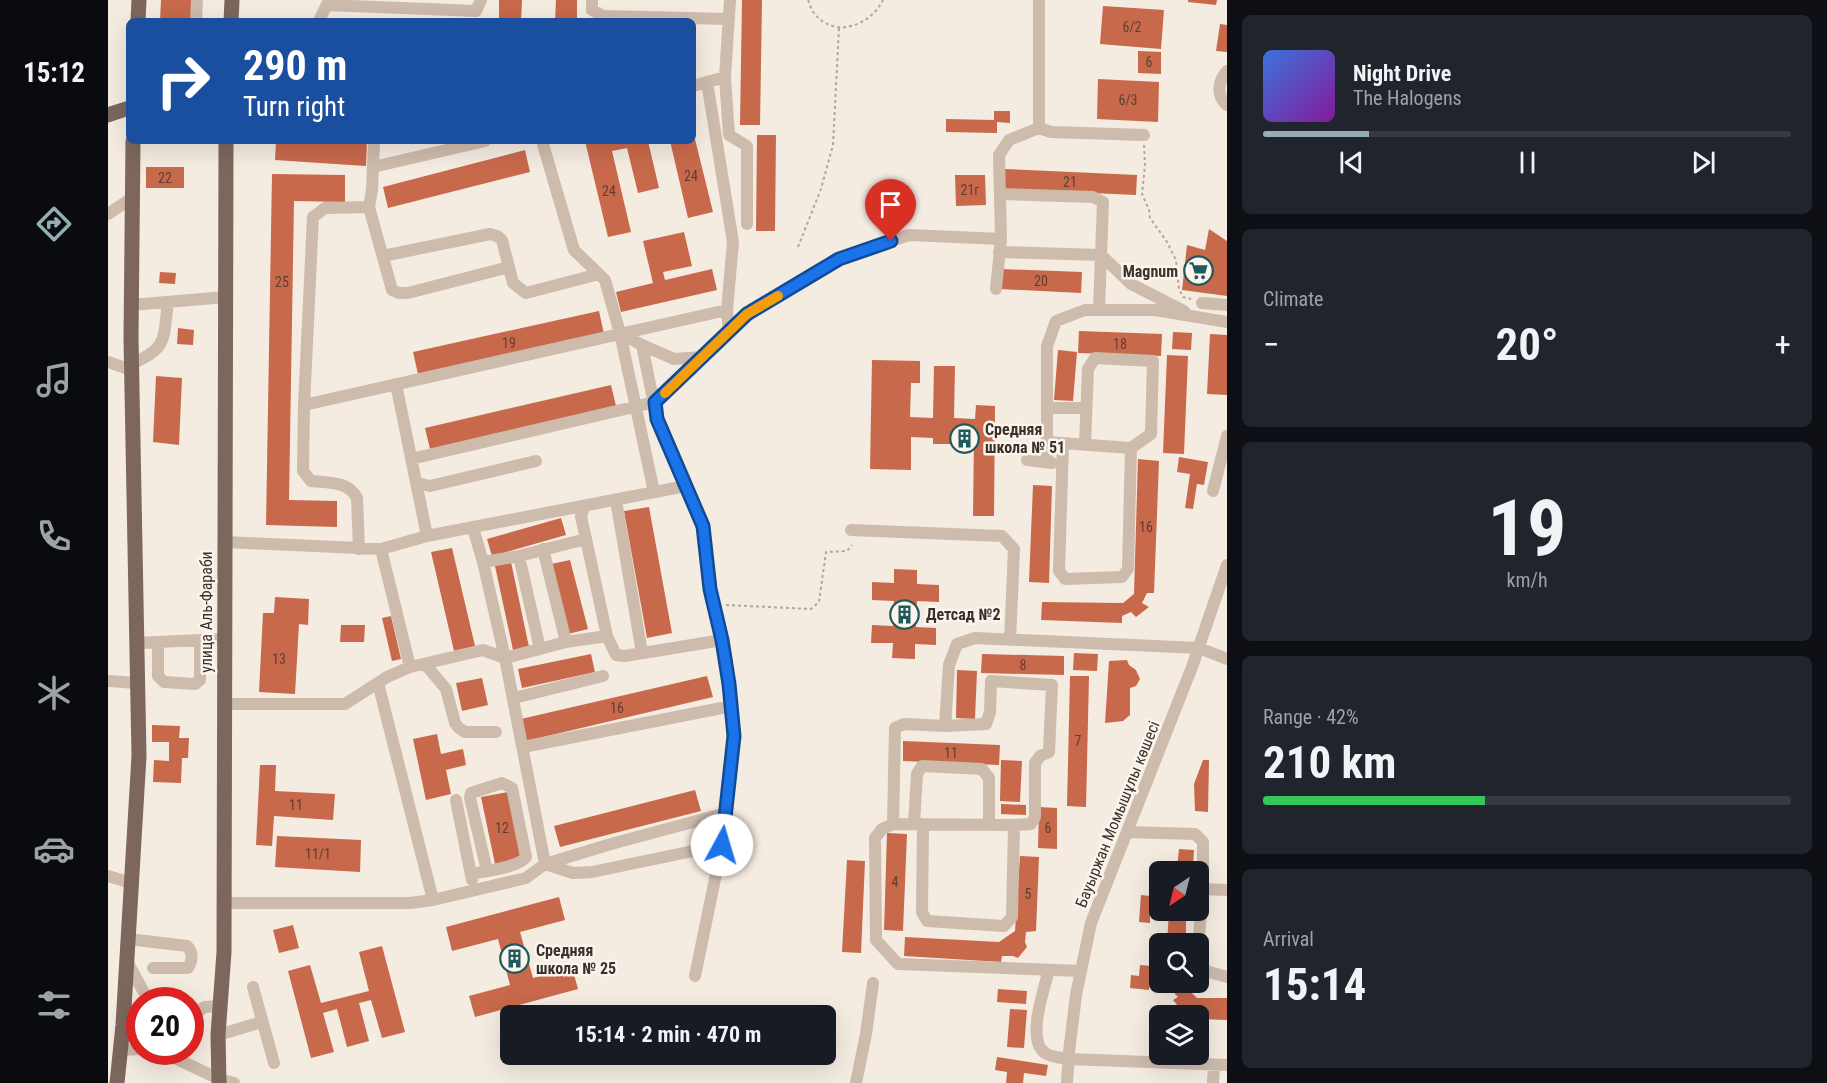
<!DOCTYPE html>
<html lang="en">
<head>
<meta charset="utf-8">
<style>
  :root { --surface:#171b24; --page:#20242c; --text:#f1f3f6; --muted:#9ea1a6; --line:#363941; --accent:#92aeb2 }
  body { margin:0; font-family:"Roboto Condensed",sans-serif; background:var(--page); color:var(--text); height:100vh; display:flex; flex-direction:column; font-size:22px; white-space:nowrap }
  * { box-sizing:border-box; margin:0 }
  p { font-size:20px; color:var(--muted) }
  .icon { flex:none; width:33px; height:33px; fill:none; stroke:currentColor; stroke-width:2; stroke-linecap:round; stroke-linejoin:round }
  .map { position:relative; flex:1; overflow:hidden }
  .drawer { display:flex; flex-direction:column; gap:15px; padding:15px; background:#0d0f14; width:600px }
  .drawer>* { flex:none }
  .guide { position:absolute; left:18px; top:18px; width:570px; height:126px; border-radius:9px; box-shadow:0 6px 24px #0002; background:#1a4fa0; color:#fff; overflow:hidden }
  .needle { width:39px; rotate:215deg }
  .tools { position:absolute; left:1041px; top:861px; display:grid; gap:12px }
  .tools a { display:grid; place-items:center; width:60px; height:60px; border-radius:9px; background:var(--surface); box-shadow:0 6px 24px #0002; font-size:30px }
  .speed { position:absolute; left:18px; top:987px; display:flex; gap:12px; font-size:30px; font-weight:700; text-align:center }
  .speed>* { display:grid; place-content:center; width:78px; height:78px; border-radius:50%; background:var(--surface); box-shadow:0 6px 24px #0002; line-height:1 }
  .speed .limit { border:9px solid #d22; background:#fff; color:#111 }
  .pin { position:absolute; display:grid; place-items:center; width:51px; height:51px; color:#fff; margin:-62px -26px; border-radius:50% 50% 50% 0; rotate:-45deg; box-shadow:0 0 6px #0007 }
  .pin .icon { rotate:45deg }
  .me { position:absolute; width:66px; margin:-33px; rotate:6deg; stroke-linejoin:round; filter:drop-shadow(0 0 4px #0008) }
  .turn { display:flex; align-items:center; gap:21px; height:126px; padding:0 18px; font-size:27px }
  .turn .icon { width:78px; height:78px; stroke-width:2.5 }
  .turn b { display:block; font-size:42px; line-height:51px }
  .big { font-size:45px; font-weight:700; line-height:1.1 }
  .drawer .card { flex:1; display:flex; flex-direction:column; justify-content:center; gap:9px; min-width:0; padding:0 21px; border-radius:9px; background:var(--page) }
  .drawer .dial { align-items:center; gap:0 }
  .dial b { font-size:78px; line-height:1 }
  .song { display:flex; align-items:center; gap:18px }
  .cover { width:72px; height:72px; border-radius:9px; background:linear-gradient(135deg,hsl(220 70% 55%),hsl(290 70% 35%)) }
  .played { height:6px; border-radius:3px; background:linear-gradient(90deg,var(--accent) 20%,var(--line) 20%) }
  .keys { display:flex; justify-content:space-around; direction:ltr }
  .heat { display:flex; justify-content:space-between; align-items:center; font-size:33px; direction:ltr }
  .charge { height:9px; border-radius:4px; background:linear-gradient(90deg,#34c759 42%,var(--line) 0) }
  .trip { position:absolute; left:392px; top:1005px; width:336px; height:60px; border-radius:9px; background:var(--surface); box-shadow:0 6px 24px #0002; font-weight:700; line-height:60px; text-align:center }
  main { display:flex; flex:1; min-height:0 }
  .tabs { display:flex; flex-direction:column; width:108px; justify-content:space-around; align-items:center; background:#090b0e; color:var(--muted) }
  .tabs .icon { width:42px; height:42px }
  .tabs .active { color:var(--accent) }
  .tabs b { font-size:27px; color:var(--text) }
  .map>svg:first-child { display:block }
</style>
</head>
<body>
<main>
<nav class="tabs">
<b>15:12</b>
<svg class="icon active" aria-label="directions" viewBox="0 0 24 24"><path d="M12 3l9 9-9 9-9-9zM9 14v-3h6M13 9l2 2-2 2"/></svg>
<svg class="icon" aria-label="music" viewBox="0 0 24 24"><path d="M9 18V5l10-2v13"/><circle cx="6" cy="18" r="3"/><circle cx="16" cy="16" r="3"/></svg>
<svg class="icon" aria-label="phone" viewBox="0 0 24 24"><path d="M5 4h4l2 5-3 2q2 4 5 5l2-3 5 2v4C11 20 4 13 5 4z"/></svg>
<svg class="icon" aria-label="climate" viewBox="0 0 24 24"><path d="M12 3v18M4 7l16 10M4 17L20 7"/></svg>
<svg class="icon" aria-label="car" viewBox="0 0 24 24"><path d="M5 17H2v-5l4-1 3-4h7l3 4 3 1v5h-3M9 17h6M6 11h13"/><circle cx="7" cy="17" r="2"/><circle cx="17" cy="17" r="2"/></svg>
<svg class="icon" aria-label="filters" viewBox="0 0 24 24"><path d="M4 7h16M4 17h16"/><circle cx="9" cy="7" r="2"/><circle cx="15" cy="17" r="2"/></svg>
</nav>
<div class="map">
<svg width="1119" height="1083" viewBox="0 0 1119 1083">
  <rect width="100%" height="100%" fill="#f4ebe1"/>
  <path fill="#c8694b" d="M53,0H85L84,21H52Z
    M391,0H414L413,21H391Z
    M448,0H469V21H447Z
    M634,0H654L652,125H632Z
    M1080,0H1109L1108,5L1080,2Z
    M995,6L1056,10L1053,49L992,44Z
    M1112,24L1119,25V52L1108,51Z
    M1030,51L1053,52V74L1030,73Z
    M990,79L1051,82L1050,122L989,119Z
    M886,111H902V123L889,122V133L838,132V119L886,120Z
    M585,131L605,212L580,218L562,141H585Z
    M649,135H668L667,231H648Z
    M168,141H259L258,166L167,160Z
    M477,141H540L551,188L530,193L519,148L504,151L523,232L500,237Z
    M417,150L422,172L280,208L275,187Z
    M38,167H76V188H38Z
    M897,169L1029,175L1028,195L896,189Z
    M164,174L237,175V202L186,201L181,500L229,501V527L158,525Z
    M847,175H877L878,205L848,206Z
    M1101,229L1119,241V296L1074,290L1079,245L1097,250Z
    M576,232L584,266L555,272L557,280L604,269L609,290L513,312L508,292L545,283L535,241Z
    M893,269L974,272L973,293L892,289Z
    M52,272L68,273L67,284L51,283Z
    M491,311L496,334L310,374L305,352Z
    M70,328L86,330L85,345L69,344Z
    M971,331L1054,334L1053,356L970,353Z
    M1065,332L1084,333L1083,350L1064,349Z
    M1102,334L1119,335V395L1099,394Z
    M950,350L969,352L965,401L946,400Z
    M1059,355L1080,356L1076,454L1055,453Z
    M764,360L812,361V383H803L802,417L825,418L826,366H847L846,418L867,419L868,405L887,406L886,516H865L866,439L845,438V444H825V438L803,437V470L762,469Z
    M48,376L74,378L71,445L45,442Z
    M503,385L508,406L322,449L317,428Z
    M1071,457L1100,462L1096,485L1089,484L1085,509L1077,508L1082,474L1069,472Z
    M1030,459L1051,461L1046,593H1039L1034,603L1041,607L1028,617L1023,612L1014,616V623L933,620L934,602L1015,603L1026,594Z
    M925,485L944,486L941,583L921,582Z
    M541,507L564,633L539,638L516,511Z
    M453,518L458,535L384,556L379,539Z
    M344,548L367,646L346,651L323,552Z
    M462,560L480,629L460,634L443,564Z
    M403,562L421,647L405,650L387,566Z
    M786,569L809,570V584L831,585V602L809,601L808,627L828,628V645L807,644V659L784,658L785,643H763L764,625L785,626L786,601L764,600V582L786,583Z
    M167,597L201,599L200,625L191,624L187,694L151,692L155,613H166Z
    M283,616L293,659L284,661L274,618Z
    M233,625H257L256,642H232Z
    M966,653L990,654L989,671L965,670Z
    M483,654L487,672L414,688L410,669Z
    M874,654L956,656V675L873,673Z
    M1019,660L1021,665L1028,670L1032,679L1028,686L1022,688V715L1015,721L997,723L1001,661Z
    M849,670L869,671L867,719L848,718Z
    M599,676L605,697L418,741L413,719Z
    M962,676H981L978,807L959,806Z
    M374,678L380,705L354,711L348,683Z
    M44,725L72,726L71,738H81L80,758H74L73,783L45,782L46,760L61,761V742H44Z
    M329,734L333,754L355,749L358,765L338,770L343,794L318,800L305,739Z
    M795,741L892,745L891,765L795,761Z
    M893,760L914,761L912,802L892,801Z
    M1095,760H1101L1100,812L1087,811L1086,784Z
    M152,765H168L167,791L227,794L225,820L166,816L164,846L148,845Z
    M587,790L593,811L452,847L446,826Z
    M400,792L415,858L387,864L373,797Z
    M893,804L918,805V815L893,814Z
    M931,807L949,808V849L930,848Z
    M779,833L799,834L795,931L776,930Z
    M169,836L253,840L252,872L167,867Z
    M1071,849L1086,850L1085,868L1069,867Z
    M912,856L931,857L928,931L918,932L917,942L919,947L910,958L905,956H894L893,962L796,956L797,937L891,942L907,931Z
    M739,860L757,861L753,953L734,952Z
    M1033,895L1042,896L1041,905H1052V910H1057L1056,913L1042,912V923L1031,922Z
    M451,897L457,920L412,932L425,978L464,967L470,989L367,1017L361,996L402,985L390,939L344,951L338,927Z
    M1061,910H1078V944H1059Z
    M185,925L191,948L171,953L165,930Z
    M274,946L297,1032L274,1038L263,1000L251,1003L261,1041L239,1047L229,1009L215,1013L226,1052L203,1058L180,971L202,965L213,1003L261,991L251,952Z
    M1032,965L1043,966L1041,990L1022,988L1023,975L1031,976Z
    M1054,982H1077V986L1089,998H1119V1020L1092,1019L1090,1013L1081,1010L1075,1012L1065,1000L1070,997L1067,994V987Z
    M890,989L919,991L918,1004L889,1002Z
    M902,1009L919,1010L916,1048L899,1047Z
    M889,1057L940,1065L938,1076L916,1073L915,1083H898L899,1072L887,1070Z"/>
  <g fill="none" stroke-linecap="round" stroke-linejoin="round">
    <path stroke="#b9a596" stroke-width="2" stroke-dasharray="3 3" stroke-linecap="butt" d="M700,0C702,4 703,10 706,13C726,39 762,26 775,0
      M1036,145L1037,165L1034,194L1041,210L1042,218L1059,242L1068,260L1071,289L1075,297L1083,299
      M690,247L713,189L725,145L731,28
      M618,605L703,609L711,602L718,552L739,551L744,545"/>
    <path stroke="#cdbbac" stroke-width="12" d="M484,0V10L495,16L621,19
      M622,0L617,77L621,135L639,146V224
      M931,0V128L943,132L1036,135
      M219,5L368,11L373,0
      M88,21L89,0
      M211,21L221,0
      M1119,71C1110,81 1108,96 1119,105
      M599,82L625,242L619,310L621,332
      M585,86L617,77
      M434,141L466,250L497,280L512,333L534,345L549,419L595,526L602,589L614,640L624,706L626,736L614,845L484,872L465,873L437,864
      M265,167L377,141
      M892,194L985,197L995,202L991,310
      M261,207L284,290L291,293H300L401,267
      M0,214L24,198
      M891,252L993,255L1023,284L1076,311
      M275,256L382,234L389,236L394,240L405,283L418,293L491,274
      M888,289L893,239L891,155L901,140L931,128
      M1094,303L1119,305
      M23,305L118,297
      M512,333L546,492
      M534,345L566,359L595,357
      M0,362L23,370
      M23,364C61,348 55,338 60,302
      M288,384L319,536
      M196,405L619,310
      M939,408H978
      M939,442L1023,448L1043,434L1045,361L987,358L980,369L977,444
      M955,443L951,571L957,579L1014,577L1020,569L1023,448
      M303,459L547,402L639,314L731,259L801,235L893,239
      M919,460L944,463
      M939,462V346L948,321L977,310H1047L1119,322
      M309,483L322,486L428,461
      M1105,491L1119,436
      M508,500L534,653
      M476,506L473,517L478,539L499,636L508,655L517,656L614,640
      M365,528L375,562L397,658L458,642L499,636
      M743,530L894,536L906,549L902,640
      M116,542L273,549L319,536L578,486
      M251,549L249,498C240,481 221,483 203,481L195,471L196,405L205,217L217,208L261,207L264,190L266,141
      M273,549L302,667
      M435,549L458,642
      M375,562L411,556
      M50,642V676L56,682L87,684L92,680V640
      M28,643L115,639
      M432,649L411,556L478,539
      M317,664L338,689L347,723L351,728L357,732H388
      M0,681L29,683
      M270,683L325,900
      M406,698L495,676
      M415,747L624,706
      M348,800L364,880
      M806,823L809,774L814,766L874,769L881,778V824
      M785,824L906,825L923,824L927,817V763L932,756L941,752L944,685L883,681L882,712L878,724L837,726
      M815,825L814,912L819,921L896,926L904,917L906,825
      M1019,832L1087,834L1095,842V889L1090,948
      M437,864L503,844L618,813
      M363,874C377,871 410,868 418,857L404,788L394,783L363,793L362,798L379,871
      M0,876L23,883
      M1095,889L1119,890
      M116,903H302L325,900L418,878L437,864L397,658L375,650L302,667L279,677L237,704H117
      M20,939L79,946C85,952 85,960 80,968H45
      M19,961L40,1000
      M1090,965L1101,972L1119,977
      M941,970C936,989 918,1040 937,1053C943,1057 953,1058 961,1059L1119,1065
      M973,971L790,964L768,940L767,838L774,829L785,824L787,728L796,724L837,726L841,665L849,644L867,638L1091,648L1119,659
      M587,976L614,845
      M145,987L166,1063
      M82,1016L97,1007L112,1006
      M110,1035L154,1022
      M11,1050L32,1049
      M54,1052L111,1079L126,1083
      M748,1083L758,1034L765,983
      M959,1083L961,1052L968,995L983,923L1084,667L1119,565
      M1105,1083L1106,1065"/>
    <path stroke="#7d675c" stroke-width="15" d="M30,21L31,0
      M123,21L124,0
      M0,115L21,108
      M9,1083L15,1025L31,756L23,338L25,141
      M111,1083L110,1035L116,952L118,141"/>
  </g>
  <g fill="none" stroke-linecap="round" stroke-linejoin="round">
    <defs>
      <path id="route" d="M614,845L626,736L621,684L614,640L602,589L595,526L549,419L547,402L639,314L731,259L783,241"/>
    </defs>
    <use href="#route" stroke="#114b97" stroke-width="15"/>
    <use href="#route" stroke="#1a73e8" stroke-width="10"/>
    <path stroke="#f59e0b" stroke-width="10" d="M557,393L639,314L670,296"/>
  </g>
  <defs>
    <symbol id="supermarket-ring" viewBox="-11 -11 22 22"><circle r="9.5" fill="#fbf5ee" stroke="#1f5a5e" stroke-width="1.5"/><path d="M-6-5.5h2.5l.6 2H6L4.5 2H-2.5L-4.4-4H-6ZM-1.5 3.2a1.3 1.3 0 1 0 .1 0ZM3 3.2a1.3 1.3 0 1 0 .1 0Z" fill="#1f5a5e"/></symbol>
    <symbol id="building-ring" viewBox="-11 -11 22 22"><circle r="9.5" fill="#fbf5ee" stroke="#1f5a5e" stroke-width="1.5"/><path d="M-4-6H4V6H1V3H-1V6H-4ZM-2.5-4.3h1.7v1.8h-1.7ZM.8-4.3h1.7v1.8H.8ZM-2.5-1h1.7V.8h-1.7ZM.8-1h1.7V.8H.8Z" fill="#1f5a5e"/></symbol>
  </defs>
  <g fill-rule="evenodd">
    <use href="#supermarket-ring" x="1074" y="254" width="33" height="33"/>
    <use href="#building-ring" x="840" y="422" width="33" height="33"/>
    <use href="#building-ring" x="780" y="598" width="33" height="33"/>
    <use href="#building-ring" x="390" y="942" width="33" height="33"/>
  </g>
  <g text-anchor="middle" stroke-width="5" stroke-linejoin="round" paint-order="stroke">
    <g font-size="14" fill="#5e3e33">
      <text x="1024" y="32">6/2</text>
      <text x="1041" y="67">6</text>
      <text x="1020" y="105">6/3</text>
      <text x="583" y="181">24</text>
      <text x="57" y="183">22</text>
      <text x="962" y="187">21</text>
      <text x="862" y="195">21г</text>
      <text x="501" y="196">24</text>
      <text x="933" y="286">20</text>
      <text x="174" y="287">25</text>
      <text x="401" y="348">19</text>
      <text x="1012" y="349">18</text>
      <text x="1038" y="532">16</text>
      <text x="171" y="664">13</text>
      <text x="915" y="670">8</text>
      <text x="509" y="713">16</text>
      <text x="970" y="746">7</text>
      <text x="843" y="758">11</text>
      <text x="188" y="810">11</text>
      <text x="394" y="833">12</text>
      <text x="940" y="833">6</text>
      <text x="210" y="859">11/1</text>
      <text x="787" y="887">4</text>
      <text x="920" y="899">5</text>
    </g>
    <g font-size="16" font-weight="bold" fill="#3b302b" stroke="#fbf5ee" text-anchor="start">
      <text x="1070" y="277" text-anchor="end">Magnum</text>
      <text x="877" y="435">Средняя<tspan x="877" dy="18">школа № 51</tspan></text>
      <text x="818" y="620">Детсад №2</text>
      <text x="428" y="956">Средняя<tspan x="428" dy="18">школа № 25</tspan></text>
    </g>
    <g font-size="16" fill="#3b302b" stroke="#fbf5ee">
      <text transform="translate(98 612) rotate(-90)" y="6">улица Аль-Фараби</text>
      <text transform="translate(1009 814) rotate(-68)" y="6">Бауыржан Момышұлы көшесі</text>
    </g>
  </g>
</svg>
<div class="tools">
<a><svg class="needle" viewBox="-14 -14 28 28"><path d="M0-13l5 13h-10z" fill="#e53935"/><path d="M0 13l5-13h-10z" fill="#9ea1a6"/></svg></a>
<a><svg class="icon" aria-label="search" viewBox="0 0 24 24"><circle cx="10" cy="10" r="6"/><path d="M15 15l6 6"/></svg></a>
<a><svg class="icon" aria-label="layers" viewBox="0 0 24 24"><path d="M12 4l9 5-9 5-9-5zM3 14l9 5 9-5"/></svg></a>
</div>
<div class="speed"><div class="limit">20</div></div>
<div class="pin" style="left:783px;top:241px;background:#d93025"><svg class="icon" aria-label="arrive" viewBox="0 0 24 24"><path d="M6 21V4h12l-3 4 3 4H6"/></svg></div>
<svg class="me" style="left:614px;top:845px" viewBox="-20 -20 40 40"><circle r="19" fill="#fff"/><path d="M0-13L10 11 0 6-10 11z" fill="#1a73e8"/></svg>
<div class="trip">15:14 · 2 min · 470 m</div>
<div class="guide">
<div class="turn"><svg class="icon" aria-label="right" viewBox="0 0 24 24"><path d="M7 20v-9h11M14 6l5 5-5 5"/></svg><div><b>290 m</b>Turn right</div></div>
</div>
</div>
<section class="drawer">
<div class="card">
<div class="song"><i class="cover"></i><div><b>Night Drive</b><p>The Halogens</p></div></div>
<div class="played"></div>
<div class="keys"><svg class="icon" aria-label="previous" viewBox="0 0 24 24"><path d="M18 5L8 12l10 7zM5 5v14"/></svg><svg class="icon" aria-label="pause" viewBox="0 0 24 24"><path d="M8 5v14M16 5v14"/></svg><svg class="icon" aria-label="next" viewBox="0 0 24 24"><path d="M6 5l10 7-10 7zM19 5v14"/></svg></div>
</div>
<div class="card"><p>Climate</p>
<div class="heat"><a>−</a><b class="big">20°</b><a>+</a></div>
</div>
<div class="card dial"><b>19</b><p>km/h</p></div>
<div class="card"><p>Range · 42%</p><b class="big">210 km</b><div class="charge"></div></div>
<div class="card"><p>Arrival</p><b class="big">15:14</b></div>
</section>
</main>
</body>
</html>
